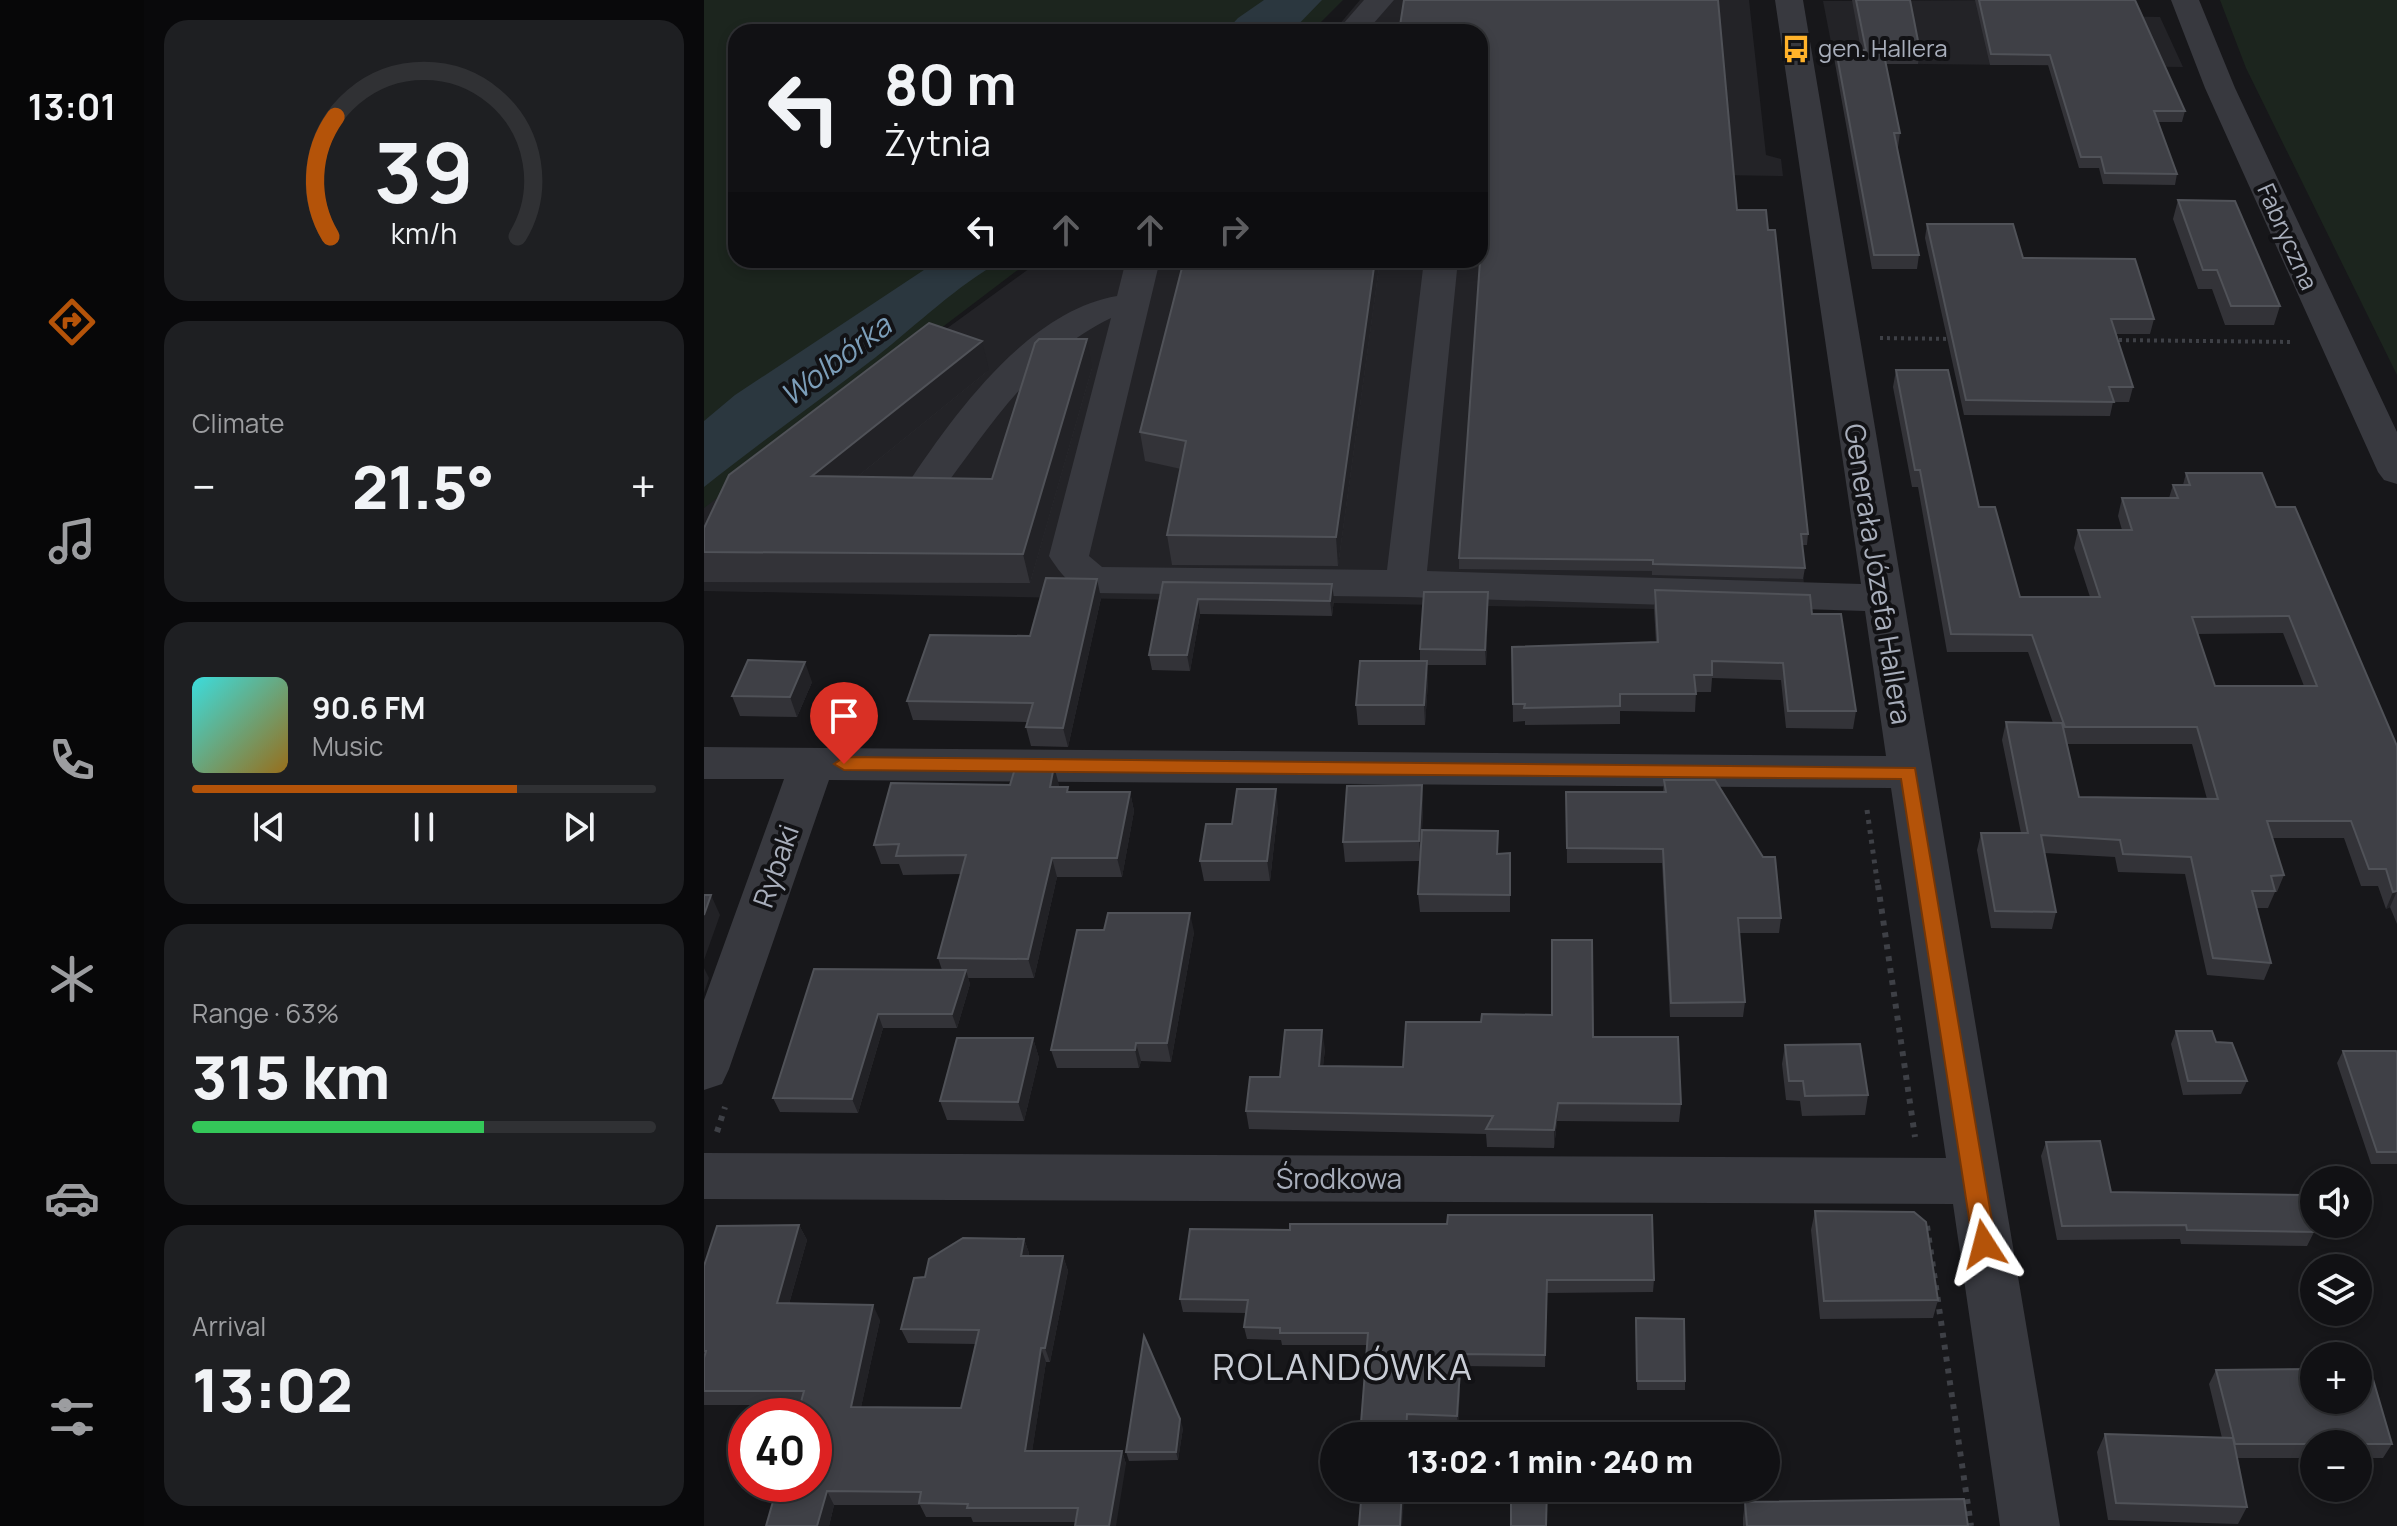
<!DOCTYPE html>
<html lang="en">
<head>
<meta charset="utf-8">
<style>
  :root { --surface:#111114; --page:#1e1f22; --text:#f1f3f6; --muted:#9c9da0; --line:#303134; --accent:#b45309 }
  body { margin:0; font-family:Manrope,sans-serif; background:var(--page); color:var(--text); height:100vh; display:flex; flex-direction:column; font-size:30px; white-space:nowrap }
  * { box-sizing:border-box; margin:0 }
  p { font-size:26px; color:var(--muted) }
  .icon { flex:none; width:44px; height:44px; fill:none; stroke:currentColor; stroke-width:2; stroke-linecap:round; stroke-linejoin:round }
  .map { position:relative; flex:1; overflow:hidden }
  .drawer { display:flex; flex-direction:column; gap:20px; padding:20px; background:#09090b; width:560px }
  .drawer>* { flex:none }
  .guide { position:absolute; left:24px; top:24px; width:760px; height:244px; border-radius:24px; box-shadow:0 4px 12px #0003,0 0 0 2px var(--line); background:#111114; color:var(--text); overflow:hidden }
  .fabs { position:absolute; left:1596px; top:1166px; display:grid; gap:16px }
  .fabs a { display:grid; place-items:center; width:72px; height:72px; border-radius:50%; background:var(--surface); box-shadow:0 4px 12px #0003,0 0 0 2px var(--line); font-size:40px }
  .speed { position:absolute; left:24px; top:1398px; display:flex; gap:16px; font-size:40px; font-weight:700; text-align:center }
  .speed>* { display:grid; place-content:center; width:104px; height:104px; border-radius:50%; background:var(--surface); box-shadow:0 4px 12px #0003,0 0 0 2px var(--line); line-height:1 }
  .speed .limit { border:12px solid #d22; background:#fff; color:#111 }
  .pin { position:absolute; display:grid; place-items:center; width:68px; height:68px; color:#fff; margin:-82px -34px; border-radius:50% 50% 50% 0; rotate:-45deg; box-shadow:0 0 8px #0007 }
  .pin .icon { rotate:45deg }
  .me { position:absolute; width:88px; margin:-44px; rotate:351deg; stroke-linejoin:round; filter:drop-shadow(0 0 6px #0008) }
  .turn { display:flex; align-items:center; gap:28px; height:168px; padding:0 24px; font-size:36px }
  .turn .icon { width:104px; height:104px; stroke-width:2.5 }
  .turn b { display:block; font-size:56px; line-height:68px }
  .lanes { display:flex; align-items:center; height:76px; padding:0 24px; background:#0003; justify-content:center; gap:40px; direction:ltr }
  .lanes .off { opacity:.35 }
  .big { font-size:60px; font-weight:800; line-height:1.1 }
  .drawer .card { flex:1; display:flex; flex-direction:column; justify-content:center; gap:12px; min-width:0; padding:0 28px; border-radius:24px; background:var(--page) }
  .drawer .dial { align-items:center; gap:0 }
  .dial svg { height:208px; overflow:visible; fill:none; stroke:var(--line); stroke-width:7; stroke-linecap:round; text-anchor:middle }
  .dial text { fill:var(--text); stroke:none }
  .song { display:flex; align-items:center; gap:24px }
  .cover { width:96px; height:96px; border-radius:12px; background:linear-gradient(135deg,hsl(180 70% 55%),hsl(40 70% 35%)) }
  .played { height:8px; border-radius:4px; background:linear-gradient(90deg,var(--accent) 70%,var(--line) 70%) }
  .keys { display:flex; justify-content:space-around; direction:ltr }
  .heat { display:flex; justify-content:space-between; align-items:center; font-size:44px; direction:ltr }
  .charge { height:12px; border-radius:6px; background:linear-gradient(90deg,#34c759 63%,var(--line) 0) }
  .trip { position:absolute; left:616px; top:1422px; width:460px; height:80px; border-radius:40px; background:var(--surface); box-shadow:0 4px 12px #0003,0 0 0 2px var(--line); font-weight:800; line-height:80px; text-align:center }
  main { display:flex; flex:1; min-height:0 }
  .dock { display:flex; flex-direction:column; width:144px; justify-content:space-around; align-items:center; background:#070708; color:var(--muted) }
  .dock .icon { width:56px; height:56px }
  .dock .current { color:var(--accent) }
  .dock b { font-size:36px; color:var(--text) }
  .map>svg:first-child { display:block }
</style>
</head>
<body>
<main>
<nav class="dock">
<b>13:01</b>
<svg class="icon current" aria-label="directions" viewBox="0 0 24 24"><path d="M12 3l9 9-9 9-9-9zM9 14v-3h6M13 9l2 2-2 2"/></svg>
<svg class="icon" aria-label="music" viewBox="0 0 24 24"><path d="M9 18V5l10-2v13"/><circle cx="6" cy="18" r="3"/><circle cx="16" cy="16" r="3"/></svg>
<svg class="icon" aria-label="phone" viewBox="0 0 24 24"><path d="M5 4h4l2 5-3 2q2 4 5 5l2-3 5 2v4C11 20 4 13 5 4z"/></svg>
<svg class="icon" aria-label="climate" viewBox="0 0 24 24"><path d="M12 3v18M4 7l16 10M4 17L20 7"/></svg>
<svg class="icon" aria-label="car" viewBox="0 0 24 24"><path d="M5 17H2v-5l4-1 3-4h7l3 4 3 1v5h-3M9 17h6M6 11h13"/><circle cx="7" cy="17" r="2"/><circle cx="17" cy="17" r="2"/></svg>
<svg class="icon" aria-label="filters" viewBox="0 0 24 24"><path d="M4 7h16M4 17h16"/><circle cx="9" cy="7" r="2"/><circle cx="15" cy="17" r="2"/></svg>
</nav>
<section class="drawer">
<div class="card dial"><svg viewBox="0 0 100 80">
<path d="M14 69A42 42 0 1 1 86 69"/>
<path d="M14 69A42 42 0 0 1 16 23" stroke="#b45309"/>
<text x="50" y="56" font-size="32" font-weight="700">39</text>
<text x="50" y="72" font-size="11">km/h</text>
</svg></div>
<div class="card"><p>Climate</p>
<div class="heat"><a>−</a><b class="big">21.5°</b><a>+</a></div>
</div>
<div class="card">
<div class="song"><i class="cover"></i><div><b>90.6 FM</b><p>Music</p></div></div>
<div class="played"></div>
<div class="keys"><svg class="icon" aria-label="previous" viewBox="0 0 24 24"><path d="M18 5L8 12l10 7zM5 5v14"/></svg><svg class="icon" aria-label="pause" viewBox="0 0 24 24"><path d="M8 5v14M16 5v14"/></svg><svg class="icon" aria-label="next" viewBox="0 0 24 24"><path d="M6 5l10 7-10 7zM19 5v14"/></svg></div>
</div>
<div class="card"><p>Range · 63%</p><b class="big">315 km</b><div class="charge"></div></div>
<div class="card"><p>Arrival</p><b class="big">13:02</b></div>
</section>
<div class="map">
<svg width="1693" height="1526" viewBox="0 0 1693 1526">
  <rect width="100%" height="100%" fill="#17171a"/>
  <path fill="#232327" d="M656,0H1045L1062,155L1077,159L1079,176L1016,175L1096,545L1103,612L0,591V505L337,260H776V32H629Z
    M1336,0L1341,15L1456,17L1479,67L1131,63L1119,1Z"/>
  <path fill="#1c251e" d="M0,0H639L607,32H32V260H327L0,508Z
    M1516,0H1693V375L1542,68Z"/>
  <path fill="#2b373f" d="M560,0H618L587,32H521L534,18Z
    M235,260H299C252,286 214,324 172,357C115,401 56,442 0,487V421L31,395Z"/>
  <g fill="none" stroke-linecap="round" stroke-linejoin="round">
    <path stroke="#3e4046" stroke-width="4" stroke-dasharray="3 4" stroke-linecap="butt" d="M1176,338L1250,339
      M1408,340L1590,342"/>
    <path stroke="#3e4046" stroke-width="5" stroke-dasharray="4 6" stroke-linecap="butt" d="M1163,810L1174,887"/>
    <path stroke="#3e4046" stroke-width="6" stroke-dasharray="5 7" stroke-linecap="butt" d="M1174,885L1211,1137
      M13,1132L21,1107
      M1223,1226L1267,1526"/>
    <path fill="#38393f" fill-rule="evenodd" d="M660,0H690L662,32H632Z
      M1071,0H1099L1356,1526H1296L1249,1204L0,1199V1153L1242,1158L1187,788L125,780L25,1069L18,1084L0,1090V1000L80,779H0V747L1182,756L1161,611L702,597L390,593C367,587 358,576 345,556L407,318C330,355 285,428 236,493L222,497L208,493L203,485C250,414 324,311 413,296L422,260H456L385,556L398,567L683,570L720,260H754L723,571L1157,584Z
      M1467,0H1495L1531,88L1693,432V484L1680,480L1674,472L1501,88Z"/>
  </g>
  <path fill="#333338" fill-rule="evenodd" d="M1148,0H1206L1216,51L1214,64H1181L1196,133L1194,147H1193L1215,255L1213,269H1168L1131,63L1132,50H1157Z
    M1271,0H1431L1481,111L1478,122H1454L1473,174L1471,185L1399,184L1395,168H1375L1344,65H1286Z
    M776,32L1033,210L1104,534L1103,545H1098L1101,568L1099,579L948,575V571L755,569V558L782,172H776Z
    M1474,200L1576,306L1570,325H1521L1508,289H1494L1469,219Z
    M1223,224L1319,258L1450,319L1446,334H1412L1429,387L1425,402H1409L1406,416L1260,415L1221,238Z
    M676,260L634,566L468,565L463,535L477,469L441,461L436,432Z
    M388,368L326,583L0,582V528L285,370L153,477L288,479Z
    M1192,370L1275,507L1316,597H1386L1370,548L1374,530H1418L1414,516L1418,498H1465L1469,485H1479L1482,473L1572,507L1693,746V924L1686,907L1682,909L1674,886H1657L1640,838H1568L1580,875L1573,892H1571L1564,908H1552L1567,963L1560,980L1503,975L1481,874L1414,872L1411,857L1340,853L1352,912L1348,929L1287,928L1273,850L1277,833H1317L1298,740L1302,722L1349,723L1324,652H1243L1214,487H1208L1189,387ZM1579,633L1600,686H1511L1493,634ZM1363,744H1488L1503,799L1375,797Z
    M459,582L630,599L628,616L496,614L486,671L448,670L445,655Z
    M951,590L1108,614L1152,711L1149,729L1082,728L1077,680L1008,678L1007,692H992L991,712L916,711V724L821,725V721L809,722L808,647L952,643L950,608Z
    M397,598L364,747L327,746L322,727L323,722L209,720L203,701Z
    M784,608L782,665H723L724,681L721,725H654L652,705L716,661V649Z
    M108,682L93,717L36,716L28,696Z
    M960,780L1077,918L1075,933H1035L1041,1002L1039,1017H966L958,863H863L862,792H959Z
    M306,785H355V787L365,792H426L430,811L418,877H353L330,978H264L266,984L253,1028H179L154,1113L76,1112L69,1098L110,969L238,970L234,958L257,874L199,875L195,864H177L170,845Z
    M718,785L719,806L718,830L794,854L806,853V912H716L714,894L716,861L641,862L639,842Z
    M574,809L566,881H500L496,861L528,824Z
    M490,932L467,1062L437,1061L435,1068H353L347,1050Z
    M1472,1031L1512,1042L1543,1081L1537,1094L1479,1095L1467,1044Z
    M889,1037L977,1104L975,1122L853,1121L850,1148L783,1147L782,1134L545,1129L542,1111L576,1077L621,1049L619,1066L699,1067Z
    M329,1038L335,1058L320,1121L243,1120L236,1101Z
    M1081,1045L1164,1095L1161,1115L1098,1116L1096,1101L1082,1100L1078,1064Z
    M1639,1051L1693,1053V1164H1667L1633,1063Z
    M1342,1142L1407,1192L1610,1232L1603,1246L1477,1244L1476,1239L1353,1240L1337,1156Z
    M1111,1211L1234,1300L1229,1318L1116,1319L1107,1230Z
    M95,1225L103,1240L85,1304L176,1320L157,1407L257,1408L272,1344L204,1343L197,1329L221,1277L320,1239L325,1253V1256H359L364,1271L346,1362H342L328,1451H418L422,1464L372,1522H269L267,1517H222L216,1505H130L125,1526H62L96,1405H0V1266Z
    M486,1229L950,1280L949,1292L843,1293L841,1367L757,1366L754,1428L705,1427L663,1345H578L577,1340L543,1339L540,1327L542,1313L479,1312L476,1299Z
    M932,1318L981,1381V1390H933Z
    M1512,1370L1688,1444L1679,1458H1654V1444H1610V1458H1533L1543,1507L1534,1524L1404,1520L1393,1452L1401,1434L1518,1438L1505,1384Z
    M479,1428L474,1460L425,1461L422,1452Z
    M1041,1502L1264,1526H1039V1518Z"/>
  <path fill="#222226" d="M671,260H676L634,566L632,537Z
    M383,339L388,368L326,583L319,554Z
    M278,341L285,370L117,506L108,476Z
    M393,579L397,598L364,747L359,728Z
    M628,584L630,599L628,616L626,601Z
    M784,592V608L782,665L781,650Z
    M494,599L496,614L486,671L483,655Z
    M723,661L724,681L721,725L720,705Z
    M101,662L108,682L93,717L86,697Z
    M350,766L355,785L351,806L346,787Z
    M718,785L719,806L717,861L715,841Z
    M572,789L574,809L566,881L563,861Z
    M426,792L430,811L418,877L413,858Z
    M348,858L353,877L330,978L324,959Z
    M1693,891L1686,907L1682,909L1689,892Z
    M7,895L16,915L0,960V915Z
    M486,913L490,932L467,1062L463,1043Z
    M0,968L5,978L0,993Z
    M262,970L266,984L253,1028L248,1014Z
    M174,1014L179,1028L154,1113L148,1099Z
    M618,1030L621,1049L617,1084L615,1066Z
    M329,1038L335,1058L320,1121L314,1102Z
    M432,1043L437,1061L435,1068L431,1050Z
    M854,1103L853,1121L850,1148V1130Z
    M95,1225L103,1240L81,1318L73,1303Z
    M320,1239L325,1253L322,1271L317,1256Z
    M359,1256L364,1271L346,1362L341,1348Z
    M169,1305L176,1320L154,1421L147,1407Z
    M337,1348L342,1362L326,1465L321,1451Z
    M757,1354V1366L754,1428L753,1416Z
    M703,1414L704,1436H702Z
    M476,1419L479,1428L474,1460L472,1452Z
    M418,1451L422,1464L412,1526H405Z
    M698,1488H701L698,1526H696Z
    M123,1491L130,1505L125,1526H113Z"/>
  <path fill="#3f4046" stroke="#505258" stroke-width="2" fill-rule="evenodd" d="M700,0H1014L1033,210H1062L1064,230H1071L1104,534H1097L1101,568L949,564V560L755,558L783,162H776V32H695Z
    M1152,0H1206L1216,51L1179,50L1196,133H1190L1215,255H1170L1132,50H1162Z
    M1275,0H1431L1481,111H1450L1473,174L1401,173L1397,157H1377L1346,55L1287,54Z
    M1474,200L1531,201L1576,306H1527L1513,270H1499Z
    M1223,224H1309L1319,258L1431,259L1450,319H1407L1429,387H1405L1410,402L1262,400Z
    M480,260H671L632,537L463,535L482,441L436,432Z
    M225,323L278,341L108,476L288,479L331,343L335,339H383L319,554L0,552V528L25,475Z
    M1192,370H1244L1275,507H1291L1316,597H1396L1374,530H1428L1418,498H1474L1469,485H1486L1482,473H1558L1572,507H1591L1693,746V891L1689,892L1682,869H1665L1647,821H1563L1580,875L1567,876L1571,891H1548L1567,963L1509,958L1487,857L1419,854L1416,840L1337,835L1352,912L1291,911L1277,833H1324L1302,722L1358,723L1375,797L1514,799L1493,727H1361L1328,635L1247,634L1216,470H1211ZM1585,616L1613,686H1511L1488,617Z
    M342,578L393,579L359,728L322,727L329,703L203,701L226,635L326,636Z
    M459,582L628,584L626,601L494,599L483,655H445Z
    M951,590L1106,595L1108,614H1137L1152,711H1084L1079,663L1008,661V675H990L992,694H916V706L820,708L821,704H809L808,647L954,642Z
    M720,592H784L781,650L716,649Z
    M44,660L101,662L86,697L28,696Z
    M656,661H723L720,705H652Z
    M312,765L350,766L346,787H364L363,792H426L413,858H348L324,959L234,958L262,855L192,856L195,844L170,845L187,783L306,785Z
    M960,780H1011L1059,857H1071L1077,918H1034L1041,1002L967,1003L959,849L863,848L862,792H962Z
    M718,785L715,841L639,842L643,786Z
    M533,789H572L563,861H496L502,824H528Z
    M718,830L794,831L793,854L806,853V895L714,894Z
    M0,895H7L0,915Z
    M404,913H486L463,1043H432L431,1050H347L373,930H400Z
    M848,940H888L889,1037H974L977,1104L854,1103L850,1130L782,1129L789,1116L542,1111L546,1077H576L581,1030H618L615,1066L699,1067L702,1022H777L778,1014L848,1015Z
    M110,969L262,970L248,1014H174L148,1099L69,1098Z
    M1472,1031H1508L1512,1042L1528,1043L1543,1081H1484Z
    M253,1038H329L314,1102L236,1101Z
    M1156,1044L1164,1095L1101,1096L1099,1081H1085L1081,1045Z
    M1639,1051H1692L1693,1053V1152H1673Z
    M1396,1141L1407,1192L1600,1195L1610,1232L1483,1230L1482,1225L1358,1226L1342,1142Z
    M1111,1211L1210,1212L1222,1222L1234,1300L1120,1301Z
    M744,1215H948L950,1280H843L841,1355L757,1354L753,1416L703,1414L702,1436H656L664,1333H576V1328L540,1327L544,1300L476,1299L486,1229L586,1230V1224H743Z
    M95,1225L73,1303L169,1305L147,1407L257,1408L275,1330L197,1329L210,1278L221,1277L225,1259L259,1238L320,1239L317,1256H359L341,1348H337L321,1451H418L405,1526H371L374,1508H263L264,1504L215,1503L217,1492L123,1491L113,1526H62L74,1484H110V1416H93L100,1391H0V1358L2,1351H0V1266L13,1226Z
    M932,1318L980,1319L981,1381H933Z
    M440,1336L476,1419L472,1452H422Z
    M1610,1369V1400H1654V1369H1666L1688,1444H1531L1512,1370Z
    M1401,1434L1529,1438L1543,1507L1412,1503Z
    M658,1488H698L696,1526H655Z
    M807,1488H843L842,1526H807Z
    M1260,1499L1264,1526H1043L1041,1502Z"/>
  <path fill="#b45309" stroke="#753606" stroke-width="2" d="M140,757L1211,768L1292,1244L1288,1251L1280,1254L1273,1251L1269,1244L1197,779L140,770L130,764Z"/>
  <defs>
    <symbol id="bus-bare" viewBox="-9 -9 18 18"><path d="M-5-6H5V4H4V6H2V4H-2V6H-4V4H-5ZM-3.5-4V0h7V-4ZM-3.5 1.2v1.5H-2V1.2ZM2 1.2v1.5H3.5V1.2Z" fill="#ffb22a" stroke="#121215" stroke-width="2.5" paint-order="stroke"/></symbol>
  </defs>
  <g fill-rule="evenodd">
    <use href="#bus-bare" x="1072" y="29" width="40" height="40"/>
  </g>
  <g text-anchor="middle" stroke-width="8" stroke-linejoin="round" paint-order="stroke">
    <g font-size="24" fill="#a8aebb" stroke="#121215" text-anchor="start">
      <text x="1114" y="57">gen. Hallera</text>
    </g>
    <g font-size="24" fill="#a8aebb" stroke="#121215">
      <text transform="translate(1583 237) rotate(66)" y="8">Fabryczna</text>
    </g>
    <g font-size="28" fill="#a8aebb" stroke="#121215">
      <text transform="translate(1174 574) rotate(81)" y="10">Generała Józefa Hallera</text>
      <text transform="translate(72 866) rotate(-71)" y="10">Rybaki</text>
      <text x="635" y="1189">Środkowa</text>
    </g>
    <g font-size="30" font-style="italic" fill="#7c9eb9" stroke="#121215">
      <text transform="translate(132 361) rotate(-37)" y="10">Wolbórka</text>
    </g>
    <g font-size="36" letter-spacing="2" fill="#c9cdd6" stroke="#121215">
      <text x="639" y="1380">ROLANDÓWKA</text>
    </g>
  </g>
</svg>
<div class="fabs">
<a><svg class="icon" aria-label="sound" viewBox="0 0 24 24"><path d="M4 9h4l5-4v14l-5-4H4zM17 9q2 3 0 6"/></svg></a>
<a><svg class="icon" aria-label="layers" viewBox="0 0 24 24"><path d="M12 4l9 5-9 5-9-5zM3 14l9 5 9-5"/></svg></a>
<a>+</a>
<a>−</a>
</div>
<div class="speed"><div class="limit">40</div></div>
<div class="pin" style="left:140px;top:764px;background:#d93025"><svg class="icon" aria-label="arrive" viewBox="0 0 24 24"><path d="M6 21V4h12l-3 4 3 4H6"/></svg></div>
<svg class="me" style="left:1280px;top:1244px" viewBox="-20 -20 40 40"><path d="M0-17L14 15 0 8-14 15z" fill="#b45309" stroke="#fff" stroke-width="4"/></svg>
<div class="trip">13:02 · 1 min · 240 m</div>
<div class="guide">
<div class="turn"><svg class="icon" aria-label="left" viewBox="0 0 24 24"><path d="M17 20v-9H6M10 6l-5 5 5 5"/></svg><div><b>80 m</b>Żytnia</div></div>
<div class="lanes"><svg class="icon" aria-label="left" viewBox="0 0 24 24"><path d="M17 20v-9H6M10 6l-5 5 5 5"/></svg><svg class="icon off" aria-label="ahead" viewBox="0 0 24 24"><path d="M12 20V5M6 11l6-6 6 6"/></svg><svg class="icon off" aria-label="ahead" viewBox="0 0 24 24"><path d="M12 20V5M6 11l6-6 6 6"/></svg><svg class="icon off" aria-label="right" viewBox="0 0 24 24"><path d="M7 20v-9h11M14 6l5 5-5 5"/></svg></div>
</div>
</div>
</main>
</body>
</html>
